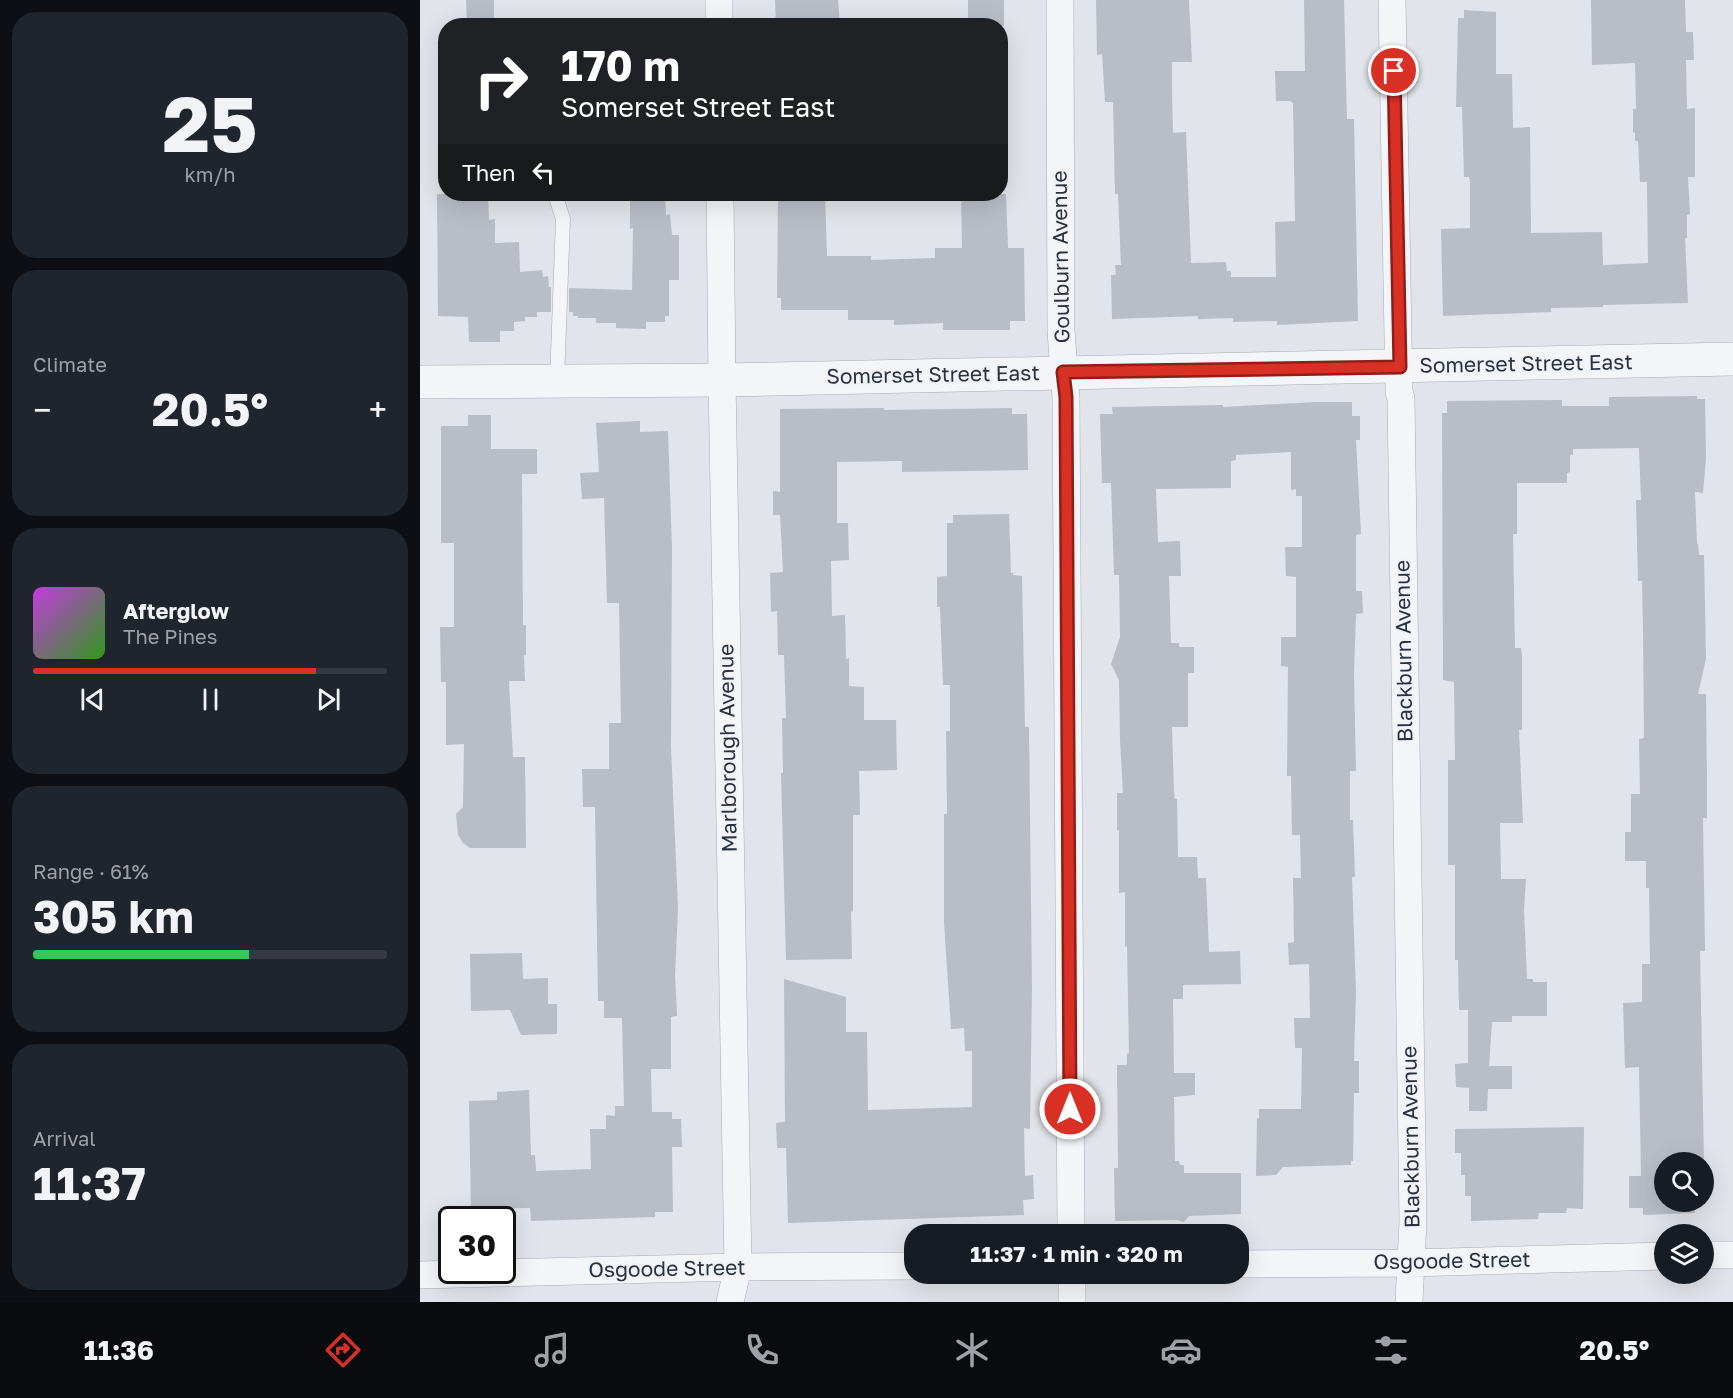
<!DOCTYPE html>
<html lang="en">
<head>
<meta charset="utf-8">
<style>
  :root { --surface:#171b24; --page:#20242c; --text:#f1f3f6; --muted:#9ea1a6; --line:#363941; --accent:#d93025 }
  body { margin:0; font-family:"Golos Text",sans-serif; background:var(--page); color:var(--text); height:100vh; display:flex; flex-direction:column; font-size:22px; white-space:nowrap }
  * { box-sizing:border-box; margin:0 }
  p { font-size:20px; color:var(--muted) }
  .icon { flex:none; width:33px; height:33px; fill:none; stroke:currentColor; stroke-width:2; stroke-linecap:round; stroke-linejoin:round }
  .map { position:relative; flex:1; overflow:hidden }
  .details { display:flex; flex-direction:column; gap:12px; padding:12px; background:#0d0f14; width:420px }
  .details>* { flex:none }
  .banner { position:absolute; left:18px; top:18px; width:570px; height:183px; border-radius:24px; box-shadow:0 6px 24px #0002; background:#202124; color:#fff; overflow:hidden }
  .tools { position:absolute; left:1234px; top:1152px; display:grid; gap:12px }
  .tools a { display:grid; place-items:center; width:60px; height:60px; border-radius:50%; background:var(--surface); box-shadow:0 6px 24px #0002; font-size:30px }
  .speed { position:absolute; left:18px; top:1206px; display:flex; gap:12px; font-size:30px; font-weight:700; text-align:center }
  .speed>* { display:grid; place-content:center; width:78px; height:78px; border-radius:50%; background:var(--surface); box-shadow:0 6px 24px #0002; line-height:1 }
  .speed .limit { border:3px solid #111; border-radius:9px; background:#fff; color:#111 }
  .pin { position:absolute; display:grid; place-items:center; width:51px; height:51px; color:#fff; margin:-26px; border:3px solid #fff; border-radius:50%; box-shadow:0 2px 6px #0007 }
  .me { position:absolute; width:66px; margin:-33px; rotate:0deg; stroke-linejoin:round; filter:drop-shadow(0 0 4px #0008) }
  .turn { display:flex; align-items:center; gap:21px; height:126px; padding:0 24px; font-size:27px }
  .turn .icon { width:78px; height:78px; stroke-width:2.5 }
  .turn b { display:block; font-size:42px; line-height:51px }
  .then { display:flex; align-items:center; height:57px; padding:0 24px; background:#0003; gap:12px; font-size:22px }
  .big { font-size:45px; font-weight:700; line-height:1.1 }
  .details .widget { flex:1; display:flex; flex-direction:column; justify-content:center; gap:9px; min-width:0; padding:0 21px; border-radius:24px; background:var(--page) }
  .details .dial { align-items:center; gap:0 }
  .dial b { font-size:78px; line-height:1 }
  .song { display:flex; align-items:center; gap:18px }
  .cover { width:72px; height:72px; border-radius:9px; background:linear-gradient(135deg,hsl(290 70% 55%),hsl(110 70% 35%)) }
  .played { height:6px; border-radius:3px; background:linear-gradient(90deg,var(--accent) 80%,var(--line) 80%) }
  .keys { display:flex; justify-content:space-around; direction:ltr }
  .heat { display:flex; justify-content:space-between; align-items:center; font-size:33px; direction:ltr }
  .charge { height:9px; border-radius:4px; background:linear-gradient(90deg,#34c759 61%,var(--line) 0) }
  .trip { position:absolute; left:484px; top:1224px; width:345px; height:60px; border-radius:24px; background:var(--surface); box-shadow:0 6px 24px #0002; font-weight:700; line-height:60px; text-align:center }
  .tabs { display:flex; height:96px; justify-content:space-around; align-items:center; background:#090b0e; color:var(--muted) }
  .tabs .icon { width:42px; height:42px }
  .tabs .active { color:var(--accent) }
  .tabs b { font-size:27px; color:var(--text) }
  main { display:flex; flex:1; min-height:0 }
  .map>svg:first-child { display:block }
</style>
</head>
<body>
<main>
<section class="details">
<div class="widget dial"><b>25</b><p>km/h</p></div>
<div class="widget"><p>Climate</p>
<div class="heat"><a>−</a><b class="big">20.5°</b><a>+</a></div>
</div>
<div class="widget">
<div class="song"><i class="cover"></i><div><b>Afterglow</b><p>The Pines</p></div></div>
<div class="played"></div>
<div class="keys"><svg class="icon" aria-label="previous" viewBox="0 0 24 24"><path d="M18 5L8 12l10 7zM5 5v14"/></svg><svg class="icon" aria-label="pause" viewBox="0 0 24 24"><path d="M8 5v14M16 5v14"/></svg><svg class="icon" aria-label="next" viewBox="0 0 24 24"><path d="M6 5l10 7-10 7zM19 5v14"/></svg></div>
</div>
<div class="widget"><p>Range · 61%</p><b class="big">305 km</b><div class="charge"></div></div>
<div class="widget"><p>Arrival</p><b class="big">11:37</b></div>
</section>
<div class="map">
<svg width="1313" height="1302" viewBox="0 0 1313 1302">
  <rect width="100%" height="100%" fill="#e1e4ea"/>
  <path fill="#b9bdc6" d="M46,0H74V26H47Z
    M355,0H418L420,26H356Z
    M548,0H584V26H548Z
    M676,0H769L772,62H752V91L753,133L766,132L771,263L806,262L807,271H811V277H856L855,222L875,221L873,103L870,101H856L855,71H885L884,0H924L927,119H934L938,321L857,325V321L813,322V318L778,319V316L692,319L691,275H696L695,265H701L698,194H695L693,102H685L682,54L677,55Z
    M1171,0H1265L1266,32H1273L1274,60H1266L1267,109L1275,108V177H1268L1270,214L1267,215V238H1265L1268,303L1183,305V307L1131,308V312L1023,316L1021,229L1050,228V182L1049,177H1044L1042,107H1036L1038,18H1044V10L1076,12V74H1092L1093,128L1110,127L1111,233L1182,232L1183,265L1228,263L1227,182H1220L1218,141H1215V133L1213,132V109H1216L1215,63L1172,65Z
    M17,194H68L69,220L75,219V243L99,242L100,272L122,270L123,277L128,276L129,287H131V312H117V317H105V321L94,322V331H80V342H49L48,317L18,316Z
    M210,194H245L246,215L250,214L252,235H259V280H249V316H245V322H226V329L196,328V323H176V318H158V316H153V312H149V288L212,290L213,228L210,229Z
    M358,194H405L407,256H451V260L515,258V248H542L541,194H586L588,248H604L605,321H590V330H523V323L474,325V320H428V310H361V298H357Z
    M1277,396V399H1285L1286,458L1283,493L1275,492L1277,544H1278L1279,555H1284L1286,659L1278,694H1286L1287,784V818H1283L1285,951H1280L1284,1162H1245V1202H1274L1275,1213L1223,1215V1208H1209V1176H1221L1219,1067L1205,1068L1203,1003L1222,1002V964H1230L1229,888H1226V861H1205V832H1211V794H1220L1219,739L1224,738L1223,630L1222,581H1218L1216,500H1221L1219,448L1153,449V455H1150V472L1147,473V483H1097V534H1093L1095,648H1101L1102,656V730H1099L1103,823H1080L1081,879H1106L1104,910L1107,979H1113V982H1127V1016H1092V1022H1072L1069,1066H1092V1089H1068L1067,1111H1049V1088L1036,1087L1035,1064L1048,1063V1010H1039L1038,960H1035V865H1028V760H1035L1034,682L1023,680L1022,413H1027V401L1142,400V406H1189V397Z
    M896,402H932V416H940V440H936L941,534L936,535V591H942L943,613L936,614L934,674L936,771H930V820H933L935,877H932L936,993L934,1061H939V1093H934L933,1161H931V1165L863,1167L856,1175L836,1176L837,1118H839V1109H881L882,1048H875L874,1018H890L889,964L869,965L868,943L874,942L873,878H881L880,835H872L871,776H867L868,667L861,666V637H876V577L866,576L865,547H882V496H876V489L871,490V452L816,455V460L811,461V488L736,489L738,542L760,541L761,576H749L751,643H759V647H774V673H768V727H752L754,792L755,799H757L758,857H777L778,878H786L789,952L820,951L821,984L763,985V999H753L754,1073H775V1095L754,1097L755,1161H759L760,1165H764V1173H821V1214L769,1216L764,1222L757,1220L695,1221L694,1168H698L697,1065H707V1054L709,1053L707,946L705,947V892L699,893V830H697V793H703L700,740L699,680L691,664L700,637L699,575H694L691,483H682L680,414H693L692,407L803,405V407Z
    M464,408V410L592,408V414H607L608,470L482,472V461L417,462V523H428L429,560L411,561L412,616L425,615L426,659L429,658V686L444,687V720H476L477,770L439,771L440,815H433V911L431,912L432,959L366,960L361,773H363L362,718H366L364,655H358L357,611L351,612L350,573L363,572L360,515H353V491L360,492V409Z
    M48,415H71V449H117V474H102L103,625H106V655H104L105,681H89L93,757H105L106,848H50L43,843L38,835L36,814L43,807L44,744L26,745V682H21L20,627H34V543H21V426H48Z
    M220,421V432L248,431L252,548L251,747L258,908L255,976L257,1013V1016L251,1017V1069H231L232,1112H252V1119H261L262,1147H252L253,1212H235V1217L111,1221L110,1208L51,1209L49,1101L77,1100V1092L109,1090L111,1155H115L116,1171L171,1169L170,1129H186V1115L195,1116V1106H204L202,1018H184V1001H178L175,807H163L162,769H189V723H201L199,603H187L184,498L162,499L160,473L179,472L176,423Z
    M589,514L591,573H593V575L602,576L605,727H609L612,988L610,1129L604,1128L605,1176L613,1175L614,1199L603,1200L604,1215L368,1223L366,1148H357L356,1123L365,1122L364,979L426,997V1032H447L448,1110L552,1107V1051H545L544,1028L531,1029L524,922V814H527L526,731H530V685H523L520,607H517V577L527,576V523H533V515Z
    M102,953L103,979L128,978V1004H137V1034L101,1035L90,1010L51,1011L50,954Z
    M1164,1127L1163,1209L1147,1208L1146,1213H1119L1118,1219L1051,1221V1196H1045V1175H1041V1153H1035V1129Z"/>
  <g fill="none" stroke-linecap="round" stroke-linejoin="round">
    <defs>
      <path id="service" d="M135,194L143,219L137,381"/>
      <path id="minor" d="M299,0V26
        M640,0L641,331L646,397L651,1234
        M972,0L979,392L981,398L993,1221L989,1302
        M300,194L302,380L318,1267L310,1302
        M1284,1255H1313
        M819,1264L990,1263L1245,1256
        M652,1274V1302
        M0,1275L318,1267L495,1266"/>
      <path id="tertiary" d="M0,382L302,380L1313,359"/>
    </defs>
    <use href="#service" stroke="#a6abb4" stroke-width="15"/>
    <use href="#minor" stroke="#a6abb4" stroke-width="28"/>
    <use href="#tertiary" stroke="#a6abb4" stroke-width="34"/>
    <use href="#service" stroke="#f4f5f8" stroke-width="14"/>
    <use href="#minor" stroke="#f4f5f8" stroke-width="27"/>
    <use href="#tertiary" stroke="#f4f5f8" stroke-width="33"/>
  </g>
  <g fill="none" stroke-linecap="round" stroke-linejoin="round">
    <defs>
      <path id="route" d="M650,1109L646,397L643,372L980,367L974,71"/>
    </defs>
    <use href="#route" stroke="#8d1f18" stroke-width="15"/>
    <use href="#route" stroke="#d93025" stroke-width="10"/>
  </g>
  <g text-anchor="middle" stroke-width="4.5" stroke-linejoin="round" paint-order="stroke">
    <g font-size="21" fill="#2a3241" stroke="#f1f3f7">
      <text transform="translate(641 257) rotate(-91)" y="7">Goulburn Avenue</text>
      <text transform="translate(1106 364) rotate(-1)" y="7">Somerset Street East</text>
      <text transform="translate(513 375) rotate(-1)" y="7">Somerset Street East</text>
      <text transform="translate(984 651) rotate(-91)" y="7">Blackburn Avenue</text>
      <text transform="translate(308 748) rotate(-91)" y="7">Marlborough Avenue</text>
      <text transform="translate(991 1137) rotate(-91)" y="7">Blackburn Avenue</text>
      <text transform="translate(1032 1261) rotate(-1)" y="7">Osgoode Street</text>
      <text transform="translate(247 1269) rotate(-1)" y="7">Osgoode Street</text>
    </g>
  </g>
</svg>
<div class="tools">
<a><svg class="icon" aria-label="search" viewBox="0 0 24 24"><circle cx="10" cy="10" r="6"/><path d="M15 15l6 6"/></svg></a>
<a><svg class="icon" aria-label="layers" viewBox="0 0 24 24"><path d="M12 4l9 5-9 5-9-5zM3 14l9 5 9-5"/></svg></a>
</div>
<div class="speed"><div class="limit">30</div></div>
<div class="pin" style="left:974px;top:71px;background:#d93025"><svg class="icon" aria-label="arrive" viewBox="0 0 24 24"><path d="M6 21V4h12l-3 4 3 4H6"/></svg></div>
<svg class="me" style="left:650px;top:1109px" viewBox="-20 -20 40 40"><circle r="17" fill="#d93025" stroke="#fff" stroke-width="3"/><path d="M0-11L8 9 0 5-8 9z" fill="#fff"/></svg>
<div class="trip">11:37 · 1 min · 320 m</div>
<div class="banner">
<div class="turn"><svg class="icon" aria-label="right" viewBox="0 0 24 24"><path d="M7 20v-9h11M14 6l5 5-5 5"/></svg><div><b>170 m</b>Somerset Street East</div></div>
<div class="then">Then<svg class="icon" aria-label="left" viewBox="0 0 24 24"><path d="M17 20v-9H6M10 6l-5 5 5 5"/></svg></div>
</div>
</div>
</main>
<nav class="tabs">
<b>11:36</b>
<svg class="icon active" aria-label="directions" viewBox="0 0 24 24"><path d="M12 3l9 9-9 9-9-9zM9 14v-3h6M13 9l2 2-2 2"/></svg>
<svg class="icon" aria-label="music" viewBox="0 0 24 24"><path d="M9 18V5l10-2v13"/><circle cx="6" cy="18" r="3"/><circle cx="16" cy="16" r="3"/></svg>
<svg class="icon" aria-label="phone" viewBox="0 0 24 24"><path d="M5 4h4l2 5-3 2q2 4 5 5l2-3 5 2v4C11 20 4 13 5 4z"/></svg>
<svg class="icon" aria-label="climate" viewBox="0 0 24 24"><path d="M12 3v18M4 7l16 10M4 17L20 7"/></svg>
<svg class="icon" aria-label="car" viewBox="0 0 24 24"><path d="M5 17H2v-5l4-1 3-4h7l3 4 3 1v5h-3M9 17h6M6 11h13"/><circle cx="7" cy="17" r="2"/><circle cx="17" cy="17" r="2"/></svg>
<svg class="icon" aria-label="filters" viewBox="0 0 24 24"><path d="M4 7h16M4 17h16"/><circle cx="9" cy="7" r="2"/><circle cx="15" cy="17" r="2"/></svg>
<b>20.5°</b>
</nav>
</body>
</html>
